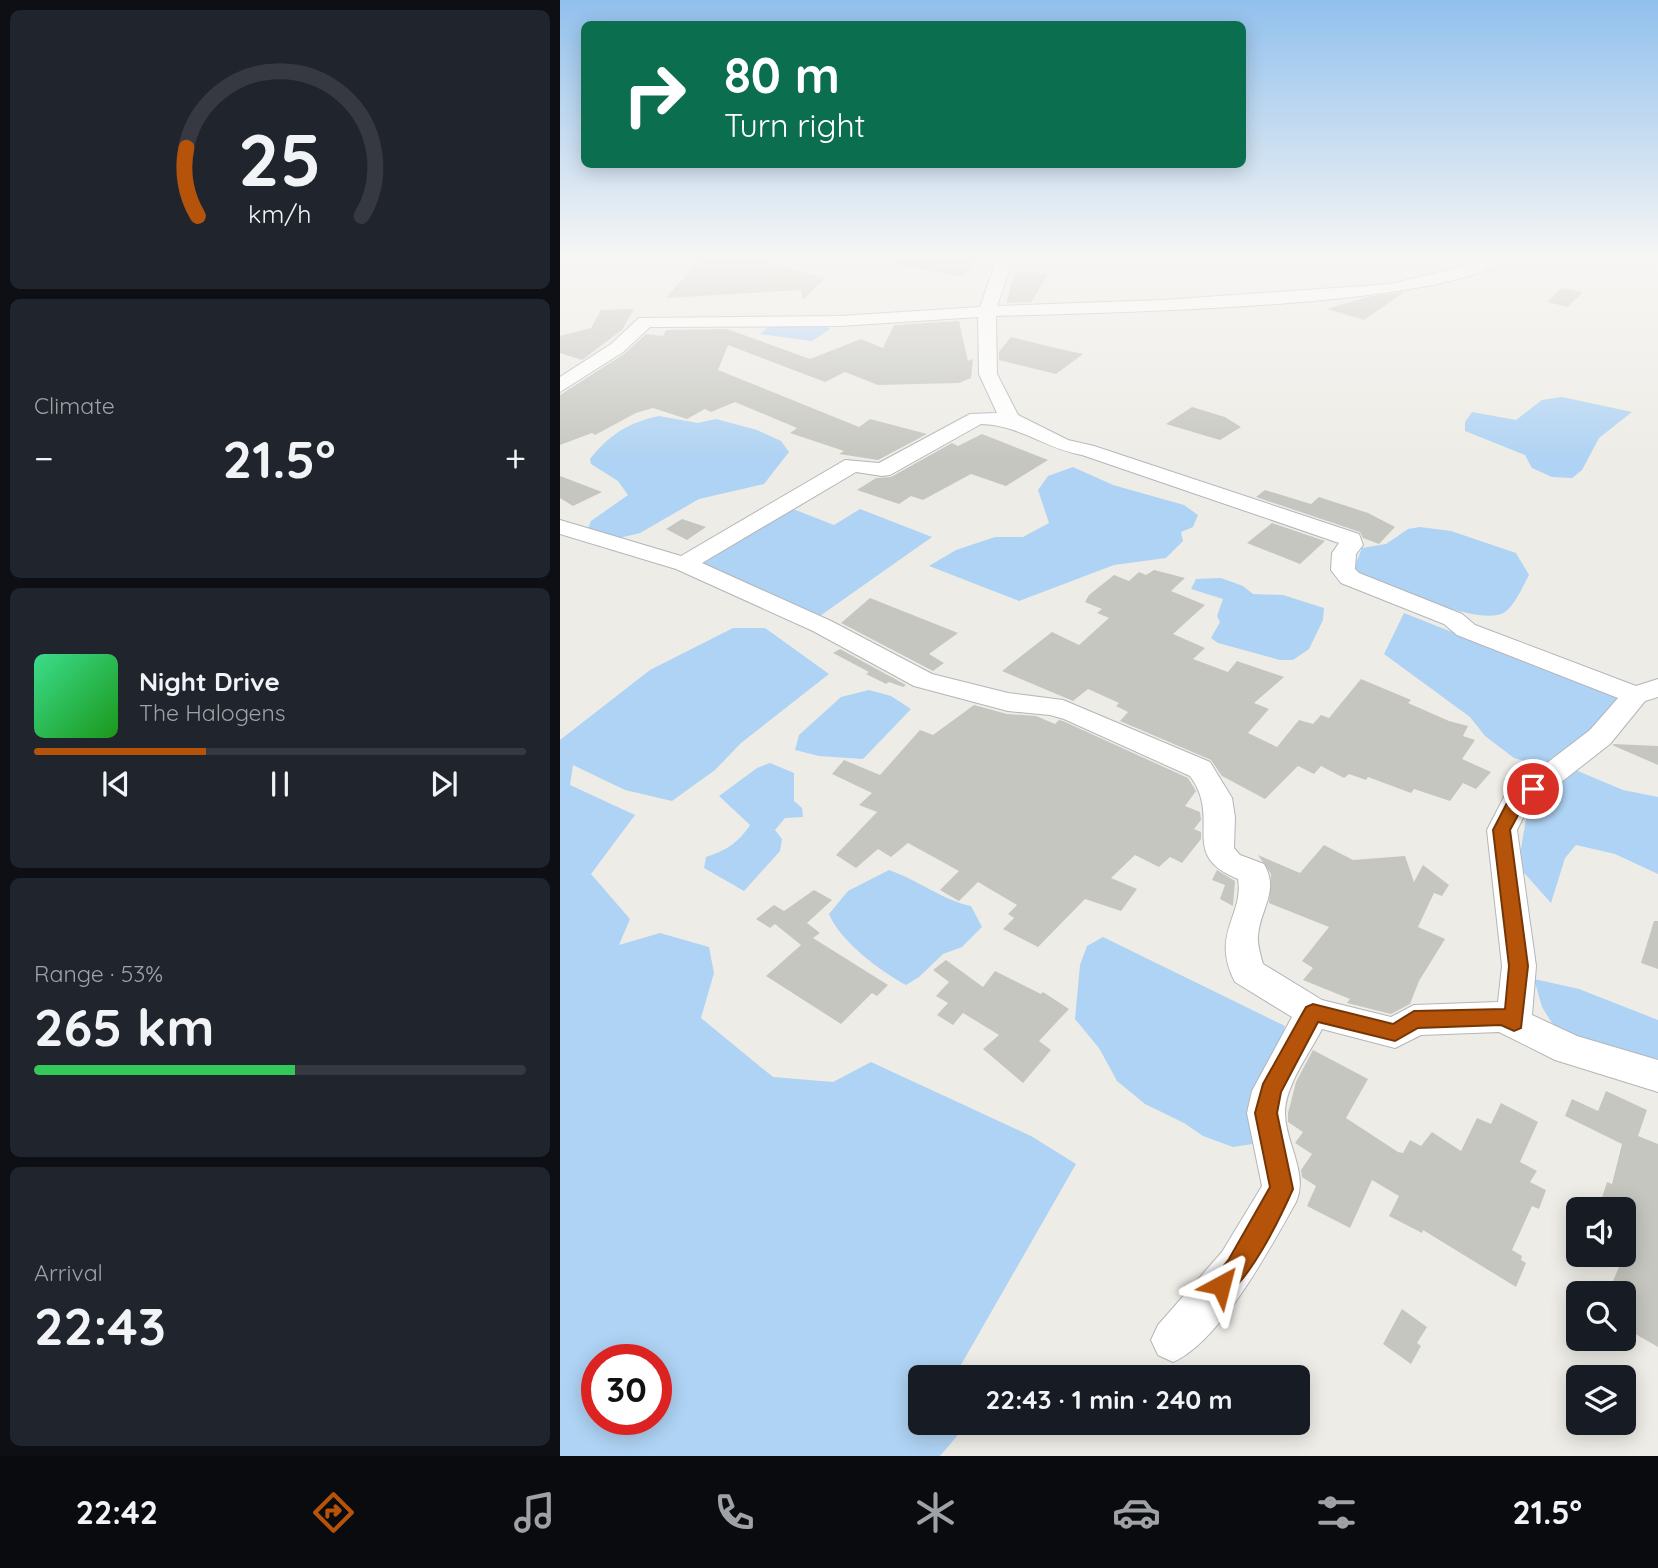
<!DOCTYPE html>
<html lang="en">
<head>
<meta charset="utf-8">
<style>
  :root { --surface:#171b24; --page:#20242c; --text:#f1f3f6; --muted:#9ea1a6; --line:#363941; --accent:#b45309 }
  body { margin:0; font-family:Quicksand,sans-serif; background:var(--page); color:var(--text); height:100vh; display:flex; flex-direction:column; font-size:26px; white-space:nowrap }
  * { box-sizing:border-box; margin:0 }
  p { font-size:23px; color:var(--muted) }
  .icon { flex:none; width:38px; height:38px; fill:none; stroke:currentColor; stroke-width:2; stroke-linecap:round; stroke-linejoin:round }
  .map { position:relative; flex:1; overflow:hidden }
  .drawer { display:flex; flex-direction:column; gap:10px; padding:10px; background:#0d0f14; width:560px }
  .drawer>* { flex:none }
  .banner { position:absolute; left:21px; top:21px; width:665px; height:147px; border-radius:10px; box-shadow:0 4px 18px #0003; background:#0b6e4f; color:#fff; overflow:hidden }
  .tools { position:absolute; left:1006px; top:1197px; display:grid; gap:14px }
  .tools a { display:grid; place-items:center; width:70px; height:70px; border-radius:10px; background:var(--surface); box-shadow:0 4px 18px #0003; font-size:35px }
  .speed { position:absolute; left:21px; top:1344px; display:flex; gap:14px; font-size:35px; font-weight:700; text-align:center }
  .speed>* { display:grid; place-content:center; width:91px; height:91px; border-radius:50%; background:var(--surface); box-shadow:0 4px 18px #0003; line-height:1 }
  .speed .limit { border:10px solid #d22; background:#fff; color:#111 }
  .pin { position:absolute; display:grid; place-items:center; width:60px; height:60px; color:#fff; margin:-30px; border:4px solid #fff; border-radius:50%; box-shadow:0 2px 7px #0007 }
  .me { position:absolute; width:77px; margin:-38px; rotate:38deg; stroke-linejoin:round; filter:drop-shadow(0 0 5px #0008) }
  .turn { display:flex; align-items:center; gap:24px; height:147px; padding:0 28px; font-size:32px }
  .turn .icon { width:91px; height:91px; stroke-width:2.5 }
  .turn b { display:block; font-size:49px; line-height:60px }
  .big { font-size:52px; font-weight:700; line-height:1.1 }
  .drawer .widget { flex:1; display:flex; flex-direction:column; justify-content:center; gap:10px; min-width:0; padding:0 24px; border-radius:10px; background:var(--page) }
  .drawer .dial { align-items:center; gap:0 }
  .dial svg { height:182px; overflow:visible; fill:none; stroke:var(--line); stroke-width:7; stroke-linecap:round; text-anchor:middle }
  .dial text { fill:var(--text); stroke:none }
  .song { display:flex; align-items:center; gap:21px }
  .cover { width:84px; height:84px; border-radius:10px; background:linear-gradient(135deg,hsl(150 70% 55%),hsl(120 70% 35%)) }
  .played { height:7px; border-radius:4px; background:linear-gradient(90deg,var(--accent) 35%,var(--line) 35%) }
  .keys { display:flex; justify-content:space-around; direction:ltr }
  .heat { display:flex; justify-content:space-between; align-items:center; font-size:38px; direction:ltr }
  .charge { height:10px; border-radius:5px; background:linear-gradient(90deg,#34c759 53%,var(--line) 0) }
  .trip { position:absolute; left:348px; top:1365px; width:402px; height:70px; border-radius:10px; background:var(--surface); box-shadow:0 4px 18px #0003; font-weight:700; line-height:70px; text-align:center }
  .tabs { display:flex; height:112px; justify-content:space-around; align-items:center; background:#090b0e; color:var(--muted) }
  .tabs .icon { width:49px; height:49px }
  .tabs .active { color:var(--accent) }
  .tabs b { font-size:32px; color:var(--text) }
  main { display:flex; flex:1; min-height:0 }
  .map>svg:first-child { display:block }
</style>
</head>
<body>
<main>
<section class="drawer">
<div class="widget dial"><svg viewBox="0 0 100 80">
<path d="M14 69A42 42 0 1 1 86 69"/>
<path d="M14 69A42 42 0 0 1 9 39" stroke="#b45309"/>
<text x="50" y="56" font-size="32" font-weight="700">25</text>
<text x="50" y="72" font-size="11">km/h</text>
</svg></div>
<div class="widget"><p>Climate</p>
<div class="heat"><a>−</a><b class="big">21.5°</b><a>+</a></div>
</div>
<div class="widget">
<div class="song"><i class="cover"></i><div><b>Night Drive</b><p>The Halogens</p></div></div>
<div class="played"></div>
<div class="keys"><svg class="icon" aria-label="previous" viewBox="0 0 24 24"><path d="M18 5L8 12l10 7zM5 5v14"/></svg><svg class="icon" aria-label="pause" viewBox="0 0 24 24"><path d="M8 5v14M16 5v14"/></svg><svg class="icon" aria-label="next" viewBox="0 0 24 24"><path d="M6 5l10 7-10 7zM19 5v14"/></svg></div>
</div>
<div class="widget"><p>Range · 53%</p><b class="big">265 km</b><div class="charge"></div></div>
<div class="widget"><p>Arrival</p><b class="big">22:43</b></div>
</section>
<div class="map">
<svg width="1098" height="1456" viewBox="0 0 1098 1456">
  <rect width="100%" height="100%" fill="#eeece6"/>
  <path fill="#afd3f4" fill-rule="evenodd" d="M258,323L270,329L252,341L200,334L208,327L205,324Z
    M1002,397L1072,412L1039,438L1022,470L1012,478L992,477L972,468L965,455L905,431V422L912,412L956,420L982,400Z
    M99,416L138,423L156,419L197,430L221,441L229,452L204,484L139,499L80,533L55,539L27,531L31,521L68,495L58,481L31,464L30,459C49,435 69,422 99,416Z
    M513,467L553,485L624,505L638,515L633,527L621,532L623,541L606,558L554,565L459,601L369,566L396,550L435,537H463L489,523L478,490L488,476Z
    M228,507L274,525L300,509L372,537L257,618L135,564Z
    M860,527L891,531L956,553L969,575C963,586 955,605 945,612C920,629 820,582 793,571L802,548L826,544L848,529Z
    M661,578L683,586L693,594L723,595L764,608L763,620L749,649L733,660H720L658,643L651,638L660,622L657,616L663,599L631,589L636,579Z
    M844,613L985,669L1028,678L1060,701L1049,719L989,768L954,758L925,736L910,717L824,654Z
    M173,628H205L269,674L181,743L155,770L112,801L65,790L13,765L10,785L75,815L31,874L70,919L59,945L100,933L149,947L154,973L141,1018L213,1077L273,1082L311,1062L471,1136L516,1164L394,1377H360V1423H400L403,1429L380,1456H0V740L90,670ZM37,1360H96V1419H37Z
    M309,690L331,696L351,709L303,759L259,756L235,750L239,735L281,697Z
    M210,763L234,773V801L242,808L243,817L225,818L215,830L222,839L220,851L184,891L144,868L146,857C166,851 179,842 190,825L159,796L197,768Z
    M1013,769L1063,790L1098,797V874L1055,854L1016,845L1005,858L991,903L958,866L970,796Z
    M329,870C358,880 382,900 411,906L422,927L402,947L383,954L359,977L346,985C320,971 280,941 269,914L288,891Z
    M543,937L725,1026L712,1074L699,1143L673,1147L643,1136L624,1123L585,1104L557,1081L539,1048L515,1019L520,965L527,946Z
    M974,979L1019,989L1098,1020V1064L1000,1036L982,1007Z"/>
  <path fill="#c6c6c0" d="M332,256H401L421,258L402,277L332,263Z
    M140,259L212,261L210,264L265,278L243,300L241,290L106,298Z
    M455,271L489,274L471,302L446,303Z
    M1002,288L1023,292L1008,307L987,302Z
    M844,292L804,320L767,309L807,297Z
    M74,309L62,330L22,360L0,353V336L31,328L41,310Z
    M399,321L408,361L413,359L411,378L399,383L318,385L285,372L265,382L168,345L158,370L299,427L310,419L367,434L318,460L279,454L284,451L230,433L237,428L175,402L151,412L145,409L127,419L93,408L76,413L35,435L32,433L0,445V395L64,354L86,334L103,336L106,330L167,329L250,359L301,339L323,348L334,325Z
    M451,337L491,347L523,354L496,374L439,360V352Z
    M632,407L665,417L681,427L660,440L606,424Z
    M422,434L488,460L446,486L411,474L363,500L351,496L339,504L297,490L316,478L331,477L392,443L398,446Z
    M0,476L42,492L13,506L0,498Z
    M705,490L751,504L759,497L808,513L835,527L819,544L803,538L800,532L696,497Z
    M122,519L146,527L127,540L106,529Z
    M712,523L765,541L740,564L687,543Z
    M594,570L625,578L611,591L645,605L613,634L645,648L633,659L668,672L677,661L724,677L694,703L709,709L688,733L717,747L739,720L753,724L761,715L769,718L801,679L851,700L848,703L889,721L908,726L903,736L915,740L902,759L931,772L916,789L903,783L890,801L854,789L851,793L808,777L806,780L789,774L784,778L761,766L754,774L738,766L705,799L662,776L651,760L560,721L568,712L556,706L559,703L528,689L513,701L442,671L492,632L519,645L549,618L537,613L542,609L525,602L529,595L554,575L569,581L579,572L586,575Z
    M310,598L398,633L369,654L384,663L373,671L281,623Z
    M280,649L346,685L343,687L329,682L326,684L306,674L309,672L273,653Z
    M414,705L447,714L476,716L495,724L499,720L503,721L628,778L636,791L625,806L640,812L641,820L634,829L641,832V839L622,863L610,857L599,867L575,855L551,878L577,889L561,911L525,899L478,947L443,929L454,918L448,914L457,905L418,882L399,901L380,890L399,871L348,843L331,857L318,849L296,868L276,855L317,812L299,805L312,793L272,774L284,760L320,775L360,730L373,735Z
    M1054,744L1098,746V765L1052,745Z
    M764,845L793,860L845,856L854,882L863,865L889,885L882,896L874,893L858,927L885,939L859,981L850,1004L831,1014L787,1003L790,999L743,980L753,968L742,961L769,927L709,903L711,874L698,855L740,873Z
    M657,870L675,881L673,906L660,899L665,885L652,880Z
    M254,890L272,900L247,923L260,933L253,938L328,985L317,996L312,993L281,1024L206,976L241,945L215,924L210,928L196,919L214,905L224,911Z
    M1094,921H1098V969L1081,963Z
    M386,960L423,987L435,971L481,994L483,992L509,1009L479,1041L491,1050L463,1083L423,1049L439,1035L403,1013L393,1025L377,1015L388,1003L376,996L389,982L373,970Z
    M753,1050L808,1079L786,1118L838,1152L843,1153L850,1140L861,1146L872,1132L901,1151L917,1118L931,1124L941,1103L978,1122L960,1162L977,1171L970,1182L986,1190L979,1209L972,1206L952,1250L962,1256L961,1260L966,1263L956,1287L863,1230L862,1233L829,1216L839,1196L812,1180L790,1228L747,1206L756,1186L742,1177L741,1170L752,1154L735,1143L743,1132L728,1122V1113L736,1082Z
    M1046,1091L1087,1110L1078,1136L1098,1144V1347L1065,1328L1073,1309L1064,1304V1293H1048L1064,1255V1227L1068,1217L1064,1215V1208L1042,1198L1047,1182L1052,1184L1062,1144L1005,1116L1012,1099L1038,1111Z
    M842,1309L867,1327L857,1343L861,1346L851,1364L823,1344Z"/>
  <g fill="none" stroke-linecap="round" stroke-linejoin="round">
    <defs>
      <path id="minor" d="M438,256H454L437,306L603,300L831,284L900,267L926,256H949C898,309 523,313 436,316L437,374L458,415L508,440L534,446L799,534L803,545L796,554L795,569L799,573L902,614L915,625L1076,686L1098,679V697L1085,701L1050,744L968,808L957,830L976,966L972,1015L1017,1036L1098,1060V1092L995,1060L939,1032L861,1035L835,1048L762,1029C750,1053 725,1085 725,1113C725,1143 749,1173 736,1202C711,1247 660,1342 613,1362L598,1355L591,1340L598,1325L662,1252L702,1186L687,1113L692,1091L732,1017L675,982C650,934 684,916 678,879C617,855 663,820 630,776L504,719L490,715L448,711L354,686L253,631L116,569L0,534V520L121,556L285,460L319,463L410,414L437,413L419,374L418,317L280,326L90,327L63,352L0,392V377L51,344L79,318L280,316L420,307ZM421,424C460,425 484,448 522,455L779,543L772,553L771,570L781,583L884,624L897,635L1058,698L1030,730L945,795L927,830L942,966L938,1002L854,1005L831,1017L762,1000L703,964C701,956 697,944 698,936C700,908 720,892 704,864L680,855L674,848L675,817L672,798L650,762L503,700L448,693L372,674L271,621L142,563L296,472L322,476L330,475Z"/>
    </defs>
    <use href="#minor" stroke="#b3b5b9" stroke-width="2"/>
    <use href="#minor" fill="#fff" fill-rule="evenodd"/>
  </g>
  <linearGradient id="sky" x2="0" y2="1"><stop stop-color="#91c0ed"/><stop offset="0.56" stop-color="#f7f6f4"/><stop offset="1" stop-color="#f7f6f4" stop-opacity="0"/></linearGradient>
  <rect width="1098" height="460" fill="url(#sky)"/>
  <path fill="#b45309" stroke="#753606" stroke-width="2" d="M973,784L982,789L963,806L950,830L968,966L961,1028L954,1031L941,1025L858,1028L835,1041L758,1022L721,1092L717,1113L733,1189C721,1216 688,1286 661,1297L652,1293L649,1285L669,1259L710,1187L695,1113L703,1084L746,1007L753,1004L833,1024L854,1011L945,1009L949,966L933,830L950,797Z"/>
</svg>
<div class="tools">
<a><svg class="icon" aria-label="sound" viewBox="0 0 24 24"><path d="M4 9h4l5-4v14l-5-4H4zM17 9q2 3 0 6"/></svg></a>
<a><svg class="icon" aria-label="search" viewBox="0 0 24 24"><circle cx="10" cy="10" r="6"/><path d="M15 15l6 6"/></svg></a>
<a><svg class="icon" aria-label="layers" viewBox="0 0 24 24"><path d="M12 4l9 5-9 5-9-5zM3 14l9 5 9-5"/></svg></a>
</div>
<div class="speed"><div class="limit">30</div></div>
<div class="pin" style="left:973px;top:789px;background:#d93025"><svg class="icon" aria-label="arrive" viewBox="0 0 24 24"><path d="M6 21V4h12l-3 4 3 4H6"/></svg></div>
<svg class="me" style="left:661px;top:1285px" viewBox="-20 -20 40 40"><path d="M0-17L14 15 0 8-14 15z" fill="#b45309" stroke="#fff" stroke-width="4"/></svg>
<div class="trip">22:43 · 1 min · 240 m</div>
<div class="banner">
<div class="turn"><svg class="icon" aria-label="right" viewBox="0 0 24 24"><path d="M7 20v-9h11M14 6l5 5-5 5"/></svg><div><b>80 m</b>Turn right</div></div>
</div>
</div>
</main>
<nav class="tabs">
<b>22:42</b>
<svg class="icon active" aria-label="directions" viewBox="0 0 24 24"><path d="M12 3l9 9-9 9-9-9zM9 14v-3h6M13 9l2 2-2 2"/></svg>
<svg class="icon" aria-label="music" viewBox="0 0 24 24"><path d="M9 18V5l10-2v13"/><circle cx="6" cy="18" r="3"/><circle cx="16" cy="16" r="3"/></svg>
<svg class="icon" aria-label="phone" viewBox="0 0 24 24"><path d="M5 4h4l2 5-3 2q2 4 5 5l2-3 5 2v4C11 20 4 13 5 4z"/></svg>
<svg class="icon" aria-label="climate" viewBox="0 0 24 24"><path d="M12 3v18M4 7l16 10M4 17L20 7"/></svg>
<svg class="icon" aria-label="car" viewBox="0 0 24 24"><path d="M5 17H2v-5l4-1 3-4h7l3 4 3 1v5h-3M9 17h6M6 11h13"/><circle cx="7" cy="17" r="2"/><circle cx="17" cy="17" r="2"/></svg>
<svg class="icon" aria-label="filters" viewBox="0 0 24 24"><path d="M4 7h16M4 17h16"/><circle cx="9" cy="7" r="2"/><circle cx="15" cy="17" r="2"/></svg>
<b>21.5°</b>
</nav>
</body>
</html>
